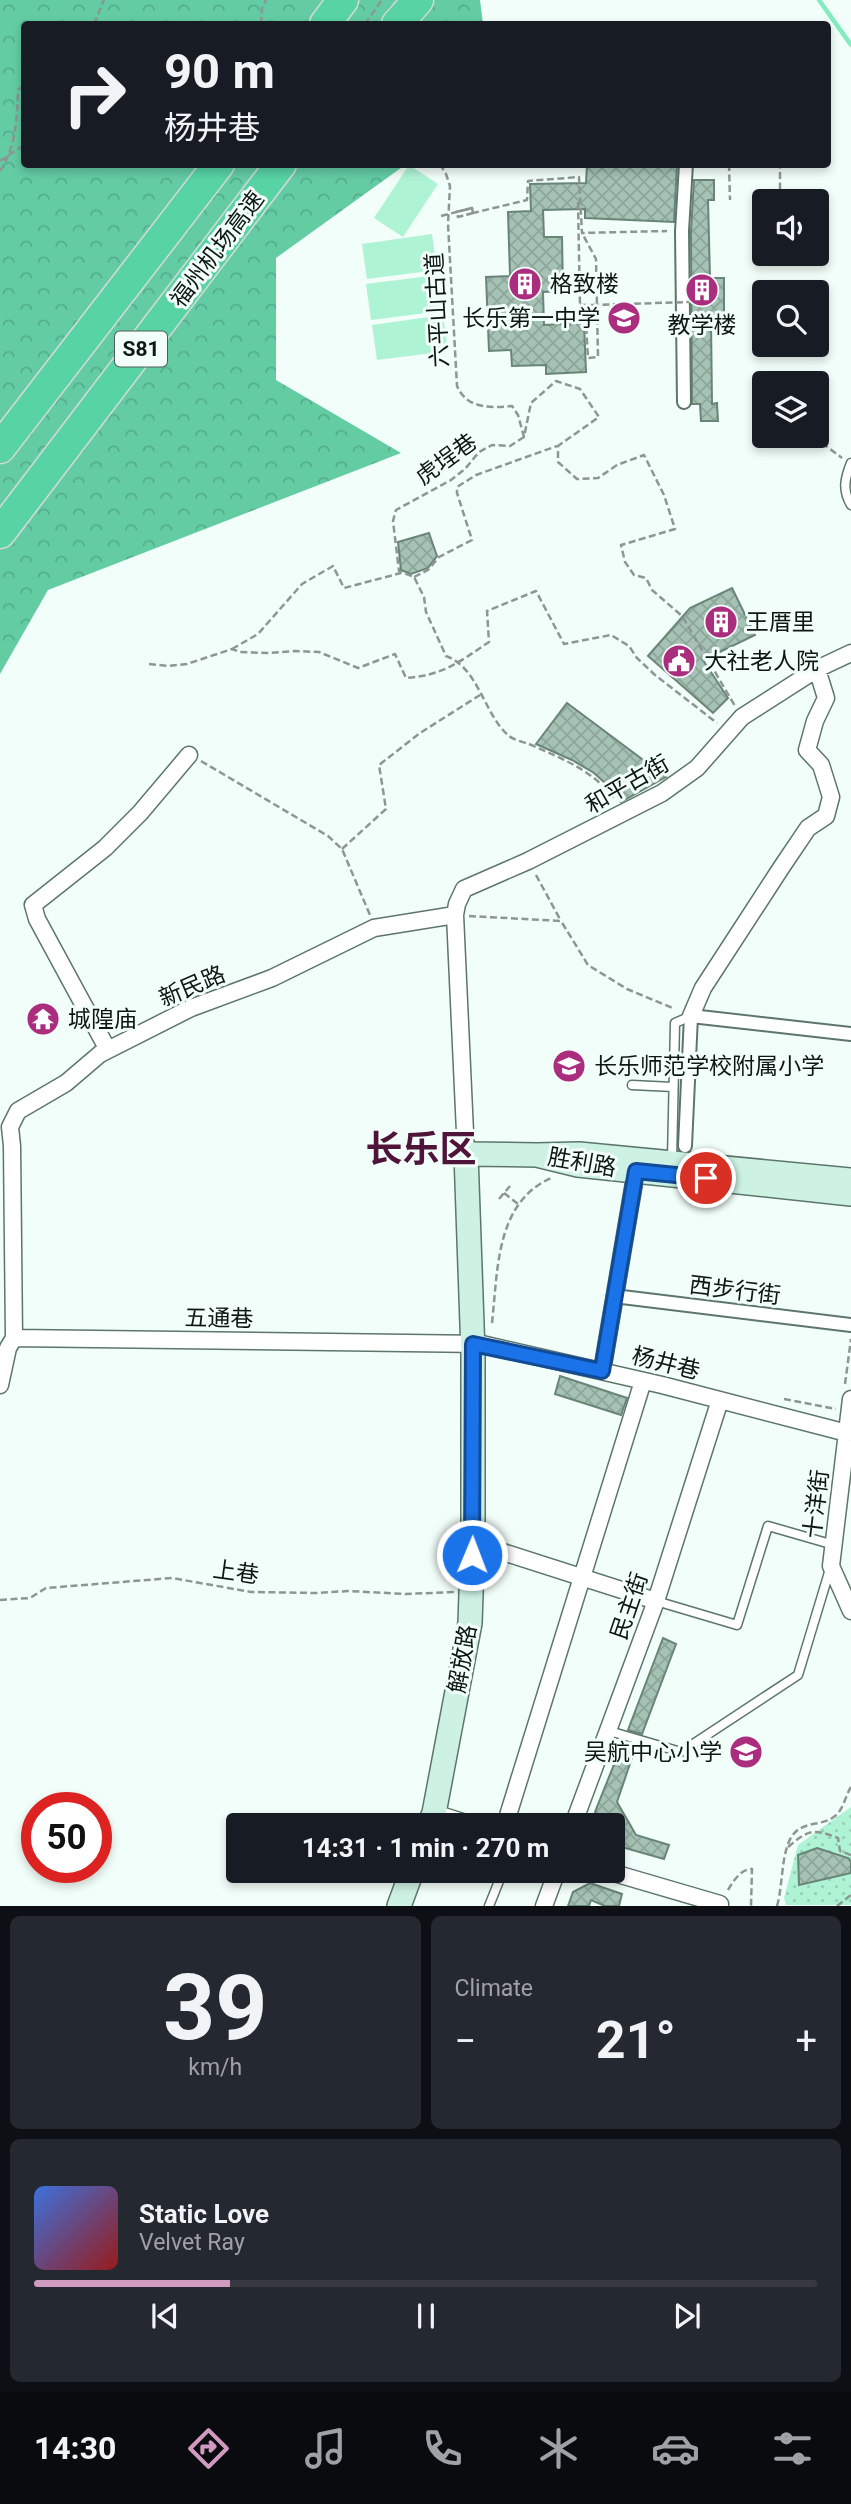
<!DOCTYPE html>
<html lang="en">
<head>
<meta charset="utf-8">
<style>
  :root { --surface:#171b24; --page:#242831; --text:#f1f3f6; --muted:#9ea1a6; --line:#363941; --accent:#d19ac0 }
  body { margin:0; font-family:Roboto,"Noto Sans SC",sans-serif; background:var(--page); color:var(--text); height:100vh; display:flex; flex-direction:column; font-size:26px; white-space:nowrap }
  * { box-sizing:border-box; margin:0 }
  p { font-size:23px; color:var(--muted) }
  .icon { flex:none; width:38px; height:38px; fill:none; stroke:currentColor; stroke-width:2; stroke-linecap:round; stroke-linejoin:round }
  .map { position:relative; height:1906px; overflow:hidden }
  .panel { display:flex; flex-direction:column; gap:10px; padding:10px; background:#0d0f14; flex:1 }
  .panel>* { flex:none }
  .top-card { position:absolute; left:21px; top:21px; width:810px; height:147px; border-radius:7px; box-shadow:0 4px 10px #0003; background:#171b24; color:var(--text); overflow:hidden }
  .tools { position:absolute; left:752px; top:189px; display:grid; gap:14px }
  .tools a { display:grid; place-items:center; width:77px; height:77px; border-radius:7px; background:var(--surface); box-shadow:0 4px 10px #0003; font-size:35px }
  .speed { position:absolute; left:21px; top:1792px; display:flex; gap:14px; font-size:35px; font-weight:700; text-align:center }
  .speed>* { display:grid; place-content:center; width:91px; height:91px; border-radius:50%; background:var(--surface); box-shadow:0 4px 10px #0003; line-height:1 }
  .speed .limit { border:10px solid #d22; background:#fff; color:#111 }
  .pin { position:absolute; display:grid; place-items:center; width:60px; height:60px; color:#fff; margin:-30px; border:4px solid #fff; border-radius:50%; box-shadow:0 2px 7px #0007 }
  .me { position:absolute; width:77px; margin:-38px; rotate:1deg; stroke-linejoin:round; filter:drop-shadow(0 0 5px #0008) }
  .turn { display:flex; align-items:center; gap:24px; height:147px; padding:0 28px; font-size:32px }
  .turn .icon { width:91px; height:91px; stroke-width:2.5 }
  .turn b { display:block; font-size:49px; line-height:60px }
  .big { font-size:52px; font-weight:700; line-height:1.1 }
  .panel .card { flex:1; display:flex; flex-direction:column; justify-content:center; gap:10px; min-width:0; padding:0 24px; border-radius:10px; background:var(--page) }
  .panel .dial { align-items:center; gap:0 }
  .dial b { font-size:91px; line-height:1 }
  .song { display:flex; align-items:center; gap:21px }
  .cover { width:84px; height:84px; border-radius:10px; background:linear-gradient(135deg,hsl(220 70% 55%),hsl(0 70% 35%)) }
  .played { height:7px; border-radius:4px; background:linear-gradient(90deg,var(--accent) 25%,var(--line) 25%) }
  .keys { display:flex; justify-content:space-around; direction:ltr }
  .heat { display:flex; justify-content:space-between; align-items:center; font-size:38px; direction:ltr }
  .panel .tiles { flex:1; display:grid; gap:10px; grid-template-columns:1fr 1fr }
  .card:last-child { grid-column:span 2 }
  .trip { position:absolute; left:226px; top:1813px; width:399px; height:70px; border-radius:7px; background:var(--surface); box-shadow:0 4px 10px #0003; font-weight:700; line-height:70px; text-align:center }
  .menu { display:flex; height:112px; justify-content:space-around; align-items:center; background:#090b0e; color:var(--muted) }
  .menu .icon { width:49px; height:49px }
  .menu .selected { color:var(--accent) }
  .menu b { font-size:32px; color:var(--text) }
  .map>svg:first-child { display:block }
</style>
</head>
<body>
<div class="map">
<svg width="851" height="1906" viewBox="0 0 851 1906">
  <defs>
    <pattern id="grass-dots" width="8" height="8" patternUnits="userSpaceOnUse" patternTransform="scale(1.75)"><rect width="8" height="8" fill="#aff3d5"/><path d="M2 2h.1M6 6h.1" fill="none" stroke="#95d0b6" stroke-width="1.8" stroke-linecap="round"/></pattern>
    <pattern id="forest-crowns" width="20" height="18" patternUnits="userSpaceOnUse" patternTransform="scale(1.75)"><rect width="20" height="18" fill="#63cca3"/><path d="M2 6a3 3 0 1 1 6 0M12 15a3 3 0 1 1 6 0" fill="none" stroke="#55ae8b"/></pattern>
    <pattern id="building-cross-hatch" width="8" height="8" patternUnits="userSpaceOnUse" patternTransform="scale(1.75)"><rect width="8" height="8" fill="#a5c2b5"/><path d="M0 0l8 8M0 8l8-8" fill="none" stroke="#8da69b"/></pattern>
  </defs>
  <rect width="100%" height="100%" fill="#f2fef9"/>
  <path fill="url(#grass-dots)" d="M851,1807V1905H786L784,1898L798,1845Z"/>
  <path fill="url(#forest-crowns)" d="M0,0H480L483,24H24V164L405,165L276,258V380L401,453L48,590L0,674Z"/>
  <path fill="#aff3d5" d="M409,165L438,184L403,237L374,218Z
    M432,234L437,270L367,279L362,244Z
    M437,275L442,311L371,320L366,284Z
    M443,315L448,351L377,360L372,325Z"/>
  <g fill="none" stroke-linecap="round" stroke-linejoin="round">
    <path stroke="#82ebc0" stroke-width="4.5" d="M819,0L851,45"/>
  </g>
  <path fill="url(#building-cross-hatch)" stroke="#698578" stroke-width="2" d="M587,164H677L674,222L585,218V209L543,210L544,237H562L563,291L543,292L544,325L584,323L586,372L546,374V365L512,366L511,350L489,351L486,277L510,276L508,212L531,211L530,184L586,183Z
    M694,180H714V200H708L710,278H724V321H711L712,404L717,403L718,421H701L700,404H692L691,231Z
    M429,533L437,556L428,568L411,574L401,570L398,542Z
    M732,588L755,635L703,660L728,698L713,713L648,656L690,608Z
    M567,703L666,777L621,802L615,792L594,773L572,760L536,744Z
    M560,1376L627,1398L621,1415L555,1394Z
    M663,1638L676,1644L642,1734L628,1730Z
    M623,1742L636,1746L617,1802L636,1835L669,1845L664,1859L618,1846L612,1825L595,1812Z
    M817,1848L848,1858L851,1862V1873L799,1885L798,1855Z
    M590,1883L622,1894L619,1906H605L591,1900L589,1906H568L573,1892Z"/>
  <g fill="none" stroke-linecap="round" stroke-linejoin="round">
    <defs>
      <path id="service" d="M851,463C845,478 842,490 851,505
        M632,1085L673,1087
        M672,1159L675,1023L691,1016
        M656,1601L737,1625L768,1526L834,1545
        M609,1731L681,1752L798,1675L830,1569
        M489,1906L503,1871"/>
      <path id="pedestrian" d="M684,402L682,231L686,164
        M685,1146L691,1016L851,1034
        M614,1296L851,1325"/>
      <path id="minor" d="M691,1016L703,988L781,868L808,828L826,816L831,797L821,765L807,750L815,721L826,698L817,669
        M108,1050L37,919L33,905L105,848L140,813L189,755
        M466,1154L455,915L457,904L464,889L528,861L662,793L697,768L742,717L817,669L851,653
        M14,1338L12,1146L10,1127L18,1111L66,1083L100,1054L191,1008L272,978L374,928L455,915
        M602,1371L636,1171
        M0,1385L8,1348L14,1338L482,1344L662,1385L847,1433
        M851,1399L831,1566L851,1611
        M481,1545L656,1601
        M434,1813L472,1825
        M505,1825L643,1381
        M573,1825L656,1601L720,1400
        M607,1871L720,1904
        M544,1906L557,1871"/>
      <path id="secondary" d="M851,1180L579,1154L537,1155L578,1165L851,1194
        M429,1825L434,1813L470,1623L473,1536V1353L466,1154L537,1155
        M399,1906L412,1871"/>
      <path id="motorway" d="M325,24L343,0
        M397,24L418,0
        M0,448L219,164
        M0,533L281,164"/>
    </defs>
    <use href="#service" stroke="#5c766a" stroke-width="11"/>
    <use href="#pedestrian" stroke="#5c766a" stroke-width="16"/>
    <use href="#minor" stroke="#5c766a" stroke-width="19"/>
    <use href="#secondary" stroke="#5c766a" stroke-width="26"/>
    <use href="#motorway" stroke="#d8dad9" stroke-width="33"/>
    <path stroke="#8c9793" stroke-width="2.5" stroke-dasharray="7 3.5" stroke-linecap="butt" d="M94,24L104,0
      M261,24L262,8L266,0
      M365,24L382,0
      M0,161L24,145
      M440,164L446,174L450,186L448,224L457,386C467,409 490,408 512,406L518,415L524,437L531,403L556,381L580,389L599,417L558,446V462L577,479L598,478L617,465L644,455L664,495L675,529L621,545L625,562L634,575L646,578L652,590L682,616L735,706
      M729,164L730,200
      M0,171C16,147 17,119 18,90L24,85
      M780,200V164
      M578,202L580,305L586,324L588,358L598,357L596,259L582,233
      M473,213L458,217L456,212L472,208L473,213L458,217L456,212L472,208L473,213L527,200L528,181L579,177L582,233L667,231
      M580,305H592
      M524,437L510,446L492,445L479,452L465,469L451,480L396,510L393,521L399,571L414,577L424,597L426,612L446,656C479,668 484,715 509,736C514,740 523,742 529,744C563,759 592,770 615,799
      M822,443L842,458
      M414,577L428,570L439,557L472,540L457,493V487L476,475L557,446
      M232,649L258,634L302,584L333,566L344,588L401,573
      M149,664L168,666L187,664L232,649L240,652L268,653L295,651L319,652L358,668L395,654L406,678C444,675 459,662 489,642L487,611L536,591L564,644L611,635L629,646L637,658L655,675L717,723
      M201,761L328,836L342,849L370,915
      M342,849L386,809L379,765L420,733L480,695
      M536,875L561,921
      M469,916L561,921L588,965L627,989L675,1009
      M504,1193L518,1204
      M499,1199L510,1186
      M492,1323C498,1271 495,1203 551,1178
      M845,1384L851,1339
      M784,1399L836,1409
      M0,1600L30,1598L46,1588L172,1578L251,1592L317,1593L348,1591L406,1594L454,1592
      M788,1847C808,1830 813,1828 838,1838L840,1851L851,1855
      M728,1890C734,1880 741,1869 752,1869L751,1906
      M777,1906C783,1886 781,1852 792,1836C803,1820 822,1827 835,1816C844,1809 845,1796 851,1787
      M837,1906L851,1895"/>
    <use href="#service" stroke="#fff" stroke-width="8"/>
    <use href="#pedestrian" stroke="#fff" stroke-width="12"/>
    <use href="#minor" stroke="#fff" stroke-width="16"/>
    <use href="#secondary" stroke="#cdf2e4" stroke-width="23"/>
    <use href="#motorway" stroke="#57d3a4" stroke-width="30"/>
    <path stroke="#8c9793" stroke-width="2.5" stroke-dasharray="7 3.5" stroke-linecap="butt" d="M441,216L472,208L473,213
      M592,305L690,302"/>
  </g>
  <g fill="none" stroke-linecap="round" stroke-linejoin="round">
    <defs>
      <path id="route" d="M472,1555L473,1344L602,1371L636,1171L706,1178"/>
    </defs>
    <use href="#route" stroke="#114b97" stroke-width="18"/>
    <use href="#route" stroke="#1a73e8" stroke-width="12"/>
  </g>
  <defs>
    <symbol id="building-disc" viewBox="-11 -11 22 22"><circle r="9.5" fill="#aa2d7e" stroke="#f2fef9"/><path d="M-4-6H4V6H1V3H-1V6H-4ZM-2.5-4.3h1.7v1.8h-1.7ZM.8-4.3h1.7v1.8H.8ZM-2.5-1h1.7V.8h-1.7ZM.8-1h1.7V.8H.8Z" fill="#fff"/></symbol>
    <symbol id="school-disc" viewBox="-11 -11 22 22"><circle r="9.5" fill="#aa2d7e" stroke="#f2fef9"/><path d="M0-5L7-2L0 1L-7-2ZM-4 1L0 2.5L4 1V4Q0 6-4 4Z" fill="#fff"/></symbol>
    <symbol id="civic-disc" viewBox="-11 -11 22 22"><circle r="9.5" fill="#aa2d7e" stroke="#f2fef9"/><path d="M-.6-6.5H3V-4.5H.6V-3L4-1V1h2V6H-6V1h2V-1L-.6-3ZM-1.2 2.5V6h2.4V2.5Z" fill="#fff"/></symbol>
    <symbol id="temple-disc" viewBox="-11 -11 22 22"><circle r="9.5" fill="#aa2d7e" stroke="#f2fef9"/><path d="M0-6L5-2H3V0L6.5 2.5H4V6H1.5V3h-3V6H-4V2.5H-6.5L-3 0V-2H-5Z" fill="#fff"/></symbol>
  </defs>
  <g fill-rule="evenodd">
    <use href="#building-disc" x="506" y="265" width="38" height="38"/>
    <use href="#building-disc" x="683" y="271" width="38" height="38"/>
    <use href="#school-disc" x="605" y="299" width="38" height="38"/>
    <use href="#building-disc" x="702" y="603" width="38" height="38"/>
    <use href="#civic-disc" x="660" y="642" width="38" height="38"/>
    <use href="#temple-disc" x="24" y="1000" width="38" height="38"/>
    <use href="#school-disc" x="550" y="1047" width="38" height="38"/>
    <use href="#school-disc" x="727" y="1733" width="38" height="38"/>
  </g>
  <g text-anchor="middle" stroke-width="6" stroke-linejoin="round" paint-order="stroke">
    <rect fill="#f2fef9" stroke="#525c58" stroke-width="2" x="115" y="331.5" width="52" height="35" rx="5"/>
    <g font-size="21" font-weight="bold" fill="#0d1713">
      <text x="141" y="356">S81</text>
    </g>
    <g font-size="23" fill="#0d1713" stroke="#f2fef9">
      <text transform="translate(217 249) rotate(-53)" y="8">福州机场高速</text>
      <text transform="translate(437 310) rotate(-93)" y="8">六平山古道</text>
      <text transform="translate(446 459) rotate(-36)" y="8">虎埕巷</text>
      <text transform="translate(627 784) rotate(-30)" y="8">和平古街</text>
      <text transform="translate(192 986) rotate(-23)" y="8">新民路</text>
      <text transform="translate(582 1162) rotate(10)" y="8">胜利路</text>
      <text transform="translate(735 1290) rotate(7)" y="8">西步行街</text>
      <text transform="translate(219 1318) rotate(1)" y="8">五通巷</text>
      <text transform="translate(666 1363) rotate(14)" y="8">杨井巷</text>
      <text transform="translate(816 1504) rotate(-83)" y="8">十洋街</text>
      <text transform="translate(236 1572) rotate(8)" y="8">上巷</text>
      <text transform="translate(629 1606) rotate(-71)" y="8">民主街</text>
      <text transform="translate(462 1659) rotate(-80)" y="8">解放路</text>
    </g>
    <g font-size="23" fill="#0d1713" stroke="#f2fef9" text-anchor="start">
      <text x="550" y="292">格致楼</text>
      <text x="600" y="326" text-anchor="end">长乐第一中学</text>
      <text x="702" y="333" text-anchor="middle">教学楼</text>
      <text x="746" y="630">王厝里</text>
      <text x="704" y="669">大社老人院</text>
      <text x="68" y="1027">城隍庙</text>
      <text x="594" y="1074">长乐师范学校附属小学</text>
      <text x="722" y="1760" text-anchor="end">吴航中心小学</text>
    </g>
    <g font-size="37" font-weight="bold" fill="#50143b" stroke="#f2fef9">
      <text x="421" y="1162">长乐区</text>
    </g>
  </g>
</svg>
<div class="tools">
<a><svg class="icon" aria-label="sound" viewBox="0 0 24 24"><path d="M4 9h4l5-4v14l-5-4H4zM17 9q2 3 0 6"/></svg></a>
<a><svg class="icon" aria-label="search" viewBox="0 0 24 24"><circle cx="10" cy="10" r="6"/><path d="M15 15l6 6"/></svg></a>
<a><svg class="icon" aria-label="layers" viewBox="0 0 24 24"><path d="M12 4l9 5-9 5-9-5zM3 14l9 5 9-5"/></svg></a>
</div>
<div class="speed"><div class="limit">50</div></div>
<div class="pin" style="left:706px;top:1178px;background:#d93025"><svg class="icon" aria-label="arrive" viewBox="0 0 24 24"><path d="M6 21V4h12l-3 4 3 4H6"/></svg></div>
<svg class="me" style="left:472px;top:1555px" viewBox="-20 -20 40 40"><circle r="17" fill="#1a73e8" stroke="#fff" stroke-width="3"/><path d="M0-11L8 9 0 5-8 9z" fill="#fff"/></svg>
<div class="trip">14:31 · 1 min · 270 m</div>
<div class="top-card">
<div class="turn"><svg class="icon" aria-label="right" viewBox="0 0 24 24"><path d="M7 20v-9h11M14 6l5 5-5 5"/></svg><div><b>90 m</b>杨井巷</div></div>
</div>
</div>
<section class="panel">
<div class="tiles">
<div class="card dial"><b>39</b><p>km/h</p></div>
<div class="card"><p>Climate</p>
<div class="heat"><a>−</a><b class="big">21°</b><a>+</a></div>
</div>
<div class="card">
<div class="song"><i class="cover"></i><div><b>Static Love</b><p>Velvet Ray</p></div></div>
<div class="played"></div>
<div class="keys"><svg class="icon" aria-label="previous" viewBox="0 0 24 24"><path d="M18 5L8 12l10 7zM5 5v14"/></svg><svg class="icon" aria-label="pause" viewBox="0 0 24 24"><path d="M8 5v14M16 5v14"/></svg><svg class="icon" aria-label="next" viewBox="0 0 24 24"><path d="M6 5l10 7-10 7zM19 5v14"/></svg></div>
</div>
</div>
</section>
<nav class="menu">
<b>14:30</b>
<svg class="icon selected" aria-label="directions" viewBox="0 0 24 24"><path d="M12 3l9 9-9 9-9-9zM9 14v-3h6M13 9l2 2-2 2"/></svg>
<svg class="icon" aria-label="music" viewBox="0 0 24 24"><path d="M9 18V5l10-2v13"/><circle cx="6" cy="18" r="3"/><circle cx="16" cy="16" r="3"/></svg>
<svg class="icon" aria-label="phone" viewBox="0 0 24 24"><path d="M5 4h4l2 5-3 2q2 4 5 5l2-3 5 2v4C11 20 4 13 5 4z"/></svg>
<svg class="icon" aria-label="climate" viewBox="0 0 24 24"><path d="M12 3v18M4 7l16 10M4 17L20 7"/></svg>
<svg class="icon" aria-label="car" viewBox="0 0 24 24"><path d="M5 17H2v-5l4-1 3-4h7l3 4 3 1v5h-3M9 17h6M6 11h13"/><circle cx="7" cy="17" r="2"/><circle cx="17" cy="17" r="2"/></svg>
<svg class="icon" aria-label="filters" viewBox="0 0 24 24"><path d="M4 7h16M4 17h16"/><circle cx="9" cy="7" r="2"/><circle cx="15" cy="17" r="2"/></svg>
</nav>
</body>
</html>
